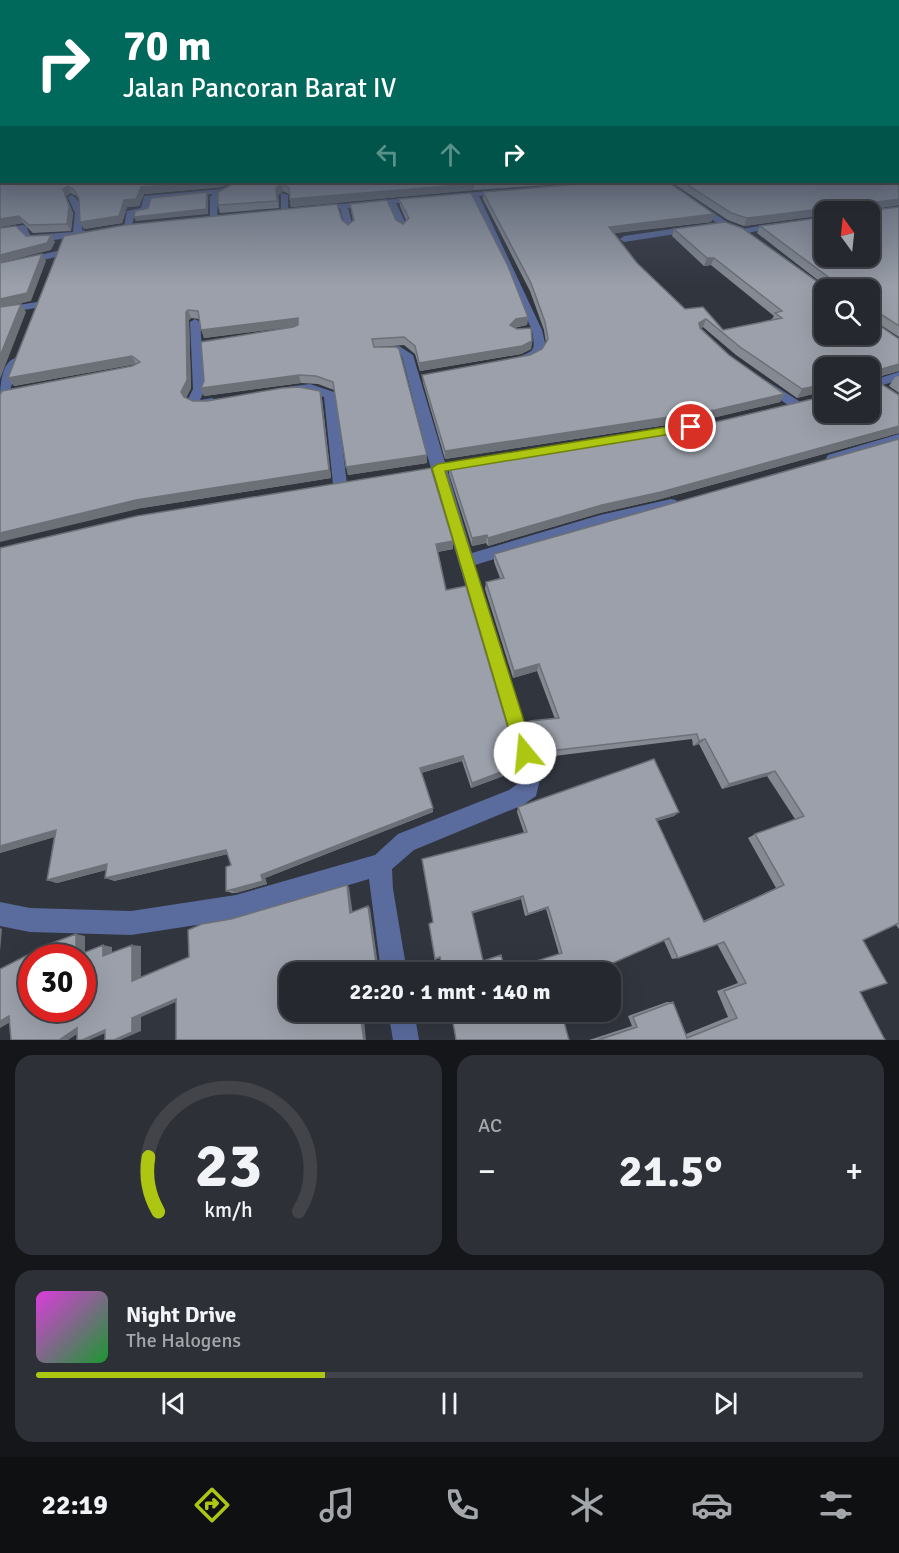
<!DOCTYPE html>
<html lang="id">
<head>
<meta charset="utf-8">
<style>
  :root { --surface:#25282e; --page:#2d3036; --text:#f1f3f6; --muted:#a3a6aa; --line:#42444a; --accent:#acc612 }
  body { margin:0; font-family:Signika,sans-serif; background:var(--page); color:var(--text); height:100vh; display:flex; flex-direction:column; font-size:22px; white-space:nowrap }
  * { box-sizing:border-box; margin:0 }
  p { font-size:20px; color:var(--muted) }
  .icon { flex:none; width:33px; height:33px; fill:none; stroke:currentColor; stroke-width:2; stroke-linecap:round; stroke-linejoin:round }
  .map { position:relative; height:1040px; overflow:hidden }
  .drawer { display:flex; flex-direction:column; gap:15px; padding:15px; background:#141619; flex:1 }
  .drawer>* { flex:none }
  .guide { position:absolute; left:0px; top:0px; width:900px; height:183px; box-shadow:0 6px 24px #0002,0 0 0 2px var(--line); background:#00695c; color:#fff; overflow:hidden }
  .needle { width:39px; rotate:345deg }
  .tools { position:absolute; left:814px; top:201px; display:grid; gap:12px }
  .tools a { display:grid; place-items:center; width:66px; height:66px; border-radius:12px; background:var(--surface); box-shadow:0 6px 24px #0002,0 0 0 2px var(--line); font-size:30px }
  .speed { position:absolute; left:18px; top:944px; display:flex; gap:12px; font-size:30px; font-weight:700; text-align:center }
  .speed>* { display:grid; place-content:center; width:78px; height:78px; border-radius:50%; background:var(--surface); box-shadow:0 6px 24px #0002,0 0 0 2px var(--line); line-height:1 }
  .speed .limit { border:9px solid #d22; background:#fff; color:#111 }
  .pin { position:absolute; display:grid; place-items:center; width:51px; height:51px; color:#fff; margin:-26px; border:3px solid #fff; border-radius:50%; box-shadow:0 2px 6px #0007 }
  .me { position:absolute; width:66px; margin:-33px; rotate:343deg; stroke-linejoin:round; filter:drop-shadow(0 0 4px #0008) }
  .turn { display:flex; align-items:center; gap:21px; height:126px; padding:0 24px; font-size:27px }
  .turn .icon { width:78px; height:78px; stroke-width:2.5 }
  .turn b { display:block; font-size:42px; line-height:51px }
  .lanes { display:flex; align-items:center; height:57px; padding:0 24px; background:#0003; justify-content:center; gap:30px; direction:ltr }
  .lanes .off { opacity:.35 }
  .big { font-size:45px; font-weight:800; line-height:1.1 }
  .drawer .tile { flex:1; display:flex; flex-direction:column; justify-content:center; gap:9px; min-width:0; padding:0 21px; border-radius:18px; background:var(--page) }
  .drawer .dial { align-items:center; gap:0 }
  .dial svg { height:156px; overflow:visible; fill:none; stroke:var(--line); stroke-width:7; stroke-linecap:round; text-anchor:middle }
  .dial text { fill:var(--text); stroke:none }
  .song { display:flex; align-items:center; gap:18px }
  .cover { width:72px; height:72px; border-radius:9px; background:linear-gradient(135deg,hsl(300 70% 55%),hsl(130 70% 35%)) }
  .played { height:6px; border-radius:3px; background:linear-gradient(90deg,var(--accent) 35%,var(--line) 35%) }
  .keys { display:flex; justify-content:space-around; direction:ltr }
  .heat { display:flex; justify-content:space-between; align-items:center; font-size:33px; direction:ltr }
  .drawer .tiles { flex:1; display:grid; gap:15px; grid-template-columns:1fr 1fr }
  .tile:last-child { grid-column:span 2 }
  .trip { position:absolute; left:279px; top:962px; width:342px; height:60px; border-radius:18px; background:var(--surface); box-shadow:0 6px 24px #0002,0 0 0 2px var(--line); font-weight:800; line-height:60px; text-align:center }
  .tab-bar { display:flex; height:96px; justify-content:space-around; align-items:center; background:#0f1012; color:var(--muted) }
  .tab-bar .icon { width:42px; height:42px }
  .tab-bar .current { color:var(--accent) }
  .tab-bar b { font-size:27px; color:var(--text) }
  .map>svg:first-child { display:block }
</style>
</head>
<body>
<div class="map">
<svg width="899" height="1040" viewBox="0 0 899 1040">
  <rect width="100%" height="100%" fill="#31353e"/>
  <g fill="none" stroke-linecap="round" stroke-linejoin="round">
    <path fill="#5a6b9d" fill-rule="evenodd" d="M0,175H2V179H0Z
      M236,182H245L218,198L217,220L210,218V197L213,194L151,200L148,212L135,213L131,229L124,227L127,211L141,208L144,196L223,189Z
      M660,182H668L727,222L742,229L777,223L781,226L743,234L736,232L721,226Z
      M503,190L507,192L506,194L479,196L542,330L546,347C540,357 528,364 516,362V358C536,350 535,351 532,330L471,197L452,198L448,196L452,194Z
      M281,193L288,195V213L281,211Z
      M72,195C84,203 83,217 82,230L85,231V235L48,241L24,239L20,231L0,235V229L23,225L26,226L30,235H34L73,232L75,213L68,197Z
      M419,197L423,199L422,201L396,203L407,226L403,229L399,226L388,204L348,208L353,227L349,230L345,227L340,208L318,210L314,208L318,206Z
      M692,226L695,227V231L624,242L620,239L624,236Z
      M57,251L62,254L60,256L0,270V264Z
      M37,302L41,303V307L0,314V308Z
      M195,319L200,322L205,389L200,400L212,398L218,402L216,405L197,408L187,401L193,389L190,322Z
      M399,346L413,355L472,553L600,515L671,499L676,500L678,504L676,508L671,509L600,527L475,565L541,775L536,796L523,805L414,850L392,869L393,889L407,972H381L369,879L236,919L131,935L30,932L0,926V902L30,908L131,911L236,895L375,855L398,834L509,790L519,783L521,775L428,458L402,356L397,353L380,354L374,351L380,348Z
      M15,358L21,361L6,400L0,404C0,390 0,363 15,358Z
      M899,372V380L870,389V381Z
      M767,381L799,401L801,404L799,407H791L763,388V382Z
      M310,384L334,392L336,395L347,484L345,488L340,489L333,484L324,397L309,392L286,395L280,391L286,387Z
      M899,434V443L833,463L826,458L828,455Z
      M388,1011H414L419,1040H393Z"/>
  </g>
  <path fill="#858a92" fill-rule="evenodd" d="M898,150L899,205L873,209L874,210L899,207V337L873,320V321L899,339V371L874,378V383L878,382L899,395V433L657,500L600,513L488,546L486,543L472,546L449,474V466L716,422L825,396V412H870V368H825V391L797,398L736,355L703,327L701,328L729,355L784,394L780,402L712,418L445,459L423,383L422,375L530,355L542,349L546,343L544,330L530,291L483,199V192L582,183L474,190L291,207L289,194L283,191L278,195L279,208L220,213L218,205V192L236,182H668L714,214L711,222L614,233L637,263L685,309L703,307L723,330L771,320L774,316L711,265L704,266L672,236L674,229L725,222L742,228L825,287L828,288L757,233L760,226L825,217V256H870V212H825V215L744,226L728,220L671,182H898ZM825,290H870V334H825Z
    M0,181L222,187L144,194L139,206L127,207L122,223L84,229L79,200L78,197L71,193L66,196L73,213L71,231L33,233L23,223L0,227Z
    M399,199L528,317L527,325L514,328L532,341L531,349L521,354L420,371L415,354L404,345L379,347L427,455V463L348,475L334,390L318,384L301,383L204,396L201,388L290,327L204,338L199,319L191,318L189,320L191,388L186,398L193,401H207L320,391L322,399L331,478L142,508L132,366L136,364L14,386L8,378L342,220L348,225L353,221L350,204L396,220L403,224L406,220L400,206Z
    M899,376V393L889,386L895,377Z
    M899,439V929L896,925L863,940L860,992L885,1040H589L632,1026L628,1016L667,1002H673L686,1034L728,1017L717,991L738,983L717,944L678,958L672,959L664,941L604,967L600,968L599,967L583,972H443L440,958L435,960L433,922L524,833L517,812L518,807L679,812L674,816L657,821L703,921L776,888L748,838L755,834L795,819L767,776L722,789L699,744L693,746L692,739L538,758L528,727L530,721L555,719L537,671L513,678L485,589L486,582L500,578L494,562V554ZM521,899L525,916L546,909L559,954L505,971L483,961L472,913Z
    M453,541V549L438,552L446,590L517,771L471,788L462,761L421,773L433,808V812L265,878L267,884L236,893H232L226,891L231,865L228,854L114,881L106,870L57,883L47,880L54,837L0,853V548Z"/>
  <path fill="#6c7077" d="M202,182H233L222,187L144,194L139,206L127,207L122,223L84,229L80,222L124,200L141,187Z
    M474,183V190L291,207L290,199Z
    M282,184L283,191L278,195L279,208L276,188Z
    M68,186L71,193L66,196L73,213L71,231L67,224L63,189Z
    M207,192L208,197V214L136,221L134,217Z
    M899,199V205L867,210L865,212L870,203Z
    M828,208L826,212H825V215L744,226L747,218Z
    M714,214L711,222L607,234L609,227Z
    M19,216L23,223L0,227V219Z
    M51,235L55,242L51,250L0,263V255Z
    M42,254L46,261L31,301L0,308V299Z
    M707,258H714L711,265L704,266Z
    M21,304L26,312L0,379V356Z
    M188,310L191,318L189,320L191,388L185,400L181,392L186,312Z
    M528,317L527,325L515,327L509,333L510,325L516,319Z
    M298,318L299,326L204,338L201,330Z
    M706,319L703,327L696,331L699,323Z
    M532,341L531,349L521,354L420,371L419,363Z
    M132,356L136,364L14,386L8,378Z
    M899,364V371L870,379L874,371Z
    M299,375L301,383L204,396L201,388Z
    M825,384L824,391L797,398L802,389Z
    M320,391L322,399L331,478L142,508L0,542V533Z
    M784,394L780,402L712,418L445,459V451Z
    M899,426V433L657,500L600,513L488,546V538L602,505Z
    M427,455V463L348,475L346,467Z
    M487,535L486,543L472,546V538Z
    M453,541V549L436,552V544Z
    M539,664L537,671L513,678L514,671Z
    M705,739L699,744L693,746L699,741Z
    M463,756L462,761L421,773L420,768Z
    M519,765L517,771L471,788L472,783Z
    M775,771L767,776L722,789L729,784Z
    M433,808V812L265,878L267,884L236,893L230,890L261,875Z
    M679,812L674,816L650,823L656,819Z
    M56,830L65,834L0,853V846Z
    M226,850L232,853L114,881L105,878Z
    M107,864L116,867L57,883L47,880Z
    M347,885L349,887L353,915L350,913Z
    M523,896L521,899L471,914L472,912Z
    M368,906L370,908L378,964L358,972H355Z
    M548,907L546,909L525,916L528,914Z
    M0,928L2,929L0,952Z
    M76,934L85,936V957L76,956Z
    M103,945L112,947V957L103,956Z
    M132,945L141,946V981H132Z
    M176,999H183L141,1017V1031L120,1040H114L132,1018Z
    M363,1011H365L367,1019L365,1020Z
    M9,1016H21L0,1028V1021Z
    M364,1020L366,1040H364L361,1021Z
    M88,1027L68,1040H59L77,1028Z
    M115,1029L89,1040H82L105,1030Z"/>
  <path fill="#9ba0aa" stroke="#6c7077" stroke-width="1.5" fill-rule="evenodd" d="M0,140H2V172L0,171Z
    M898,177L899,199L870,203L869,205L874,210L899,207V326L876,311L873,313V321L899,339V364L874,371V383L878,382L899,395V426L661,492L602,505L488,538L487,535L472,538L449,466L716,422L825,396V412H870V368H825V384L802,389L740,347L706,319L699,323L700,328L729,355L784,394L715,410L445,451L422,375L530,355L542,349L548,339L545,322L531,283L483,192L603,182H668L714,214L609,227L637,263L685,309L703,307L723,330L782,318L775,313L782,311L714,258H707L674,229L725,222L742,228L825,287L831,288L835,282L760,226L825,217V256H870V212H830L831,210L828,208L747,218L731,213L683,182H898ZM825,290H870V334H825Z
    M0,181L2,182H202L141,187L136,199L124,200L119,216L80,222L79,199L74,190L68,186L63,189L69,206L67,224L29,225L19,216L0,219Z
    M236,182H497L290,199L289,188L282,184L276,188L277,201L218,205V192Z
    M207,192L206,209L134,217L135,211L148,208L151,198Z
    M471,193L508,266L528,317L516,319L510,325L517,329L531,328L532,341L522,346L419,363L415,346L404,337L372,339L374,347H396L399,349L427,455L346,467L333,382L316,376L299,375L201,388L204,381L201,342L293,327L298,325V318L201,330L198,311L188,310L186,312L187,380L181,392L184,397L193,401H207L282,388L299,387L320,391L329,470L136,500L0,533V395L2,391L132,366L140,362L132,356L8,378L64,236L125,225L337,204L342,220L348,225L354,220L350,204L387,200L396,220L403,224L409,218L399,199Z
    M16,226L26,236L51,235L47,243L0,255V228Z
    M42,254L27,293L0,299V263Z
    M21,304L0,356V307Z
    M899,439V923L863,940L887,983L860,992L885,1040H598L637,1027L633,1017L673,1002L687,1038L737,1018L724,991L746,983L724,942L678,958L669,938L604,967L603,965L583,972H443L440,957L435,959L429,924L433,922L422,859L527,832L518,807L654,759L679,812L656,819L704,922L784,885L755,834L804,816L775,771L729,784L705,739L699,741L697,734L540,752L530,721L559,718L539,664L514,671L486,582L504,578L494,554ZM523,896L528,914L548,907L562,953L505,971L501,955L483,961L472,912Z
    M431,468L453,541L436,544L446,590L466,586L519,765L472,783L463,756L420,768L433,808L261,875L263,881L230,890L226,891V867L231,865L226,850L105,878L107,864L47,880L56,830L0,846V548L137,516Z
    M347,885L350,913L368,906L376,963L355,972H290V1011H363L365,1020L361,1021L364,1040H176V999L132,1018V1032L114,1040H105V1030L82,1040H77V1028L59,1040H11L9,1016L0,1021V969L47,945L76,934V956L103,945V956L132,945V981L189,957L188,930L202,924L231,919ZM32,957H82V1008H32Z
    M451,1011H561L569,1040H456Z"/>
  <linearGradient id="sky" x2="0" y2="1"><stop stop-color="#1b1d22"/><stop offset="0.49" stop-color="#485163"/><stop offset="1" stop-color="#485163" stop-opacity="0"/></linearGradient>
  <rect width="899" height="286" fill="url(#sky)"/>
  <path fill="#acc612" stroke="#70810c" stroke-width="1.5" d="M691,423L696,427L695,430L445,471L534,753L531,760L525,762L518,760L432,468L438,464Z"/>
</svg>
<div class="tools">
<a><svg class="needle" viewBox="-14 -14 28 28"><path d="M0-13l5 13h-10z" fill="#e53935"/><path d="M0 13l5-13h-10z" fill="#a3a6aa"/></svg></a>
<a><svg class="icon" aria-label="search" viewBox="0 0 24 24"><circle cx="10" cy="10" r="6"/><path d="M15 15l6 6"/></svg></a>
<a><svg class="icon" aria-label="layers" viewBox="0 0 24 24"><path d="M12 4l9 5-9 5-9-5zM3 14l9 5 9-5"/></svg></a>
</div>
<div class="speed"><div class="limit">30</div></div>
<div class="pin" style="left:691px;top:427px;background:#d93025"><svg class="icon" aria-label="arrive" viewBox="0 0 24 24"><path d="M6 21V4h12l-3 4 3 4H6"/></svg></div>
<svg class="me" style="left:525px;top:753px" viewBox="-20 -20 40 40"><circle r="19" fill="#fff"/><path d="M0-13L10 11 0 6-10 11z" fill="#acc612"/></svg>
<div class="trip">22:20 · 1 mnt · 140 m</div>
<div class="guide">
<div class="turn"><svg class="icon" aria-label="right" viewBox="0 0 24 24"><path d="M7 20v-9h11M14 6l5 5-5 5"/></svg><div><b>70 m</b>Jalan Pancoran Barat IV</div></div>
<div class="lanes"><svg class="icon off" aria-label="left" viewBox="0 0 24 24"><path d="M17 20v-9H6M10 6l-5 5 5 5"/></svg><svg class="icon off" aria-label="ahead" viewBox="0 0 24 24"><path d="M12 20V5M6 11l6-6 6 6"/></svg><svg class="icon" aria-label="right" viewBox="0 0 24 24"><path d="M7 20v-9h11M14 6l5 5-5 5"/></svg></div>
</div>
</div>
<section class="drawer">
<div class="tiles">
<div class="tile dial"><svg viewBox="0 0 100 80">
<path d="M14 69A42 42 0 1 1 86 69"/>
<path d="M14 69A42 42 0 0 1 9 41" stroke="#acc612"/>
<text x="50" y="56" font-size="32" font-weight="700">23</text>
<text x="50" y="72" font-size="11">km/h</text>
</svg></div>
<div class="tile"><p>AC</p>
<div class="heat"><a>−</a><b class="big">21.5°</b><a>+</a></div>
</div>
<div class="tile">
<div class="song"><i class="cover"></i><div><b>Night Drive</b><p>The Halogens</p></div></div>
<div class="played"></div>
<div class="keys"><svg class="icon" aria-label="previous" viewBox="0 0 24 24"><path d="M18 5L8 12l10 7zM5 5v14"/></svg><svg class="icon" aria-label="pause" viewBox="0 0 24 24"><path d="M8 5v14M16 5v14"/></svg><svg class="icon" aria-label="next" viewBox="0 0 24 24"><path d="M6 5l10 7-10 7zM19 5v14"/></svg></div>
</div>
</div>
</section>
<nav class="tab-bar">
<b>22:19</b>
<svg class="icon current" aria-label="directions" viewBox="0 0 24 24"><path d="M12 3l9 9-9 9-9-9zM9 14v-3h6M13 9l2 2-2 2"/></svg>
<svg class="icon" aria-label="music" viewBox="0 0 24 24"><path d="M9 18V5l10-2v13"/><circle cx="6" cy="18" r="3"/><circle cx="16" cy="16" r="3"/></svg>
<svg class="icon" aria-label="phone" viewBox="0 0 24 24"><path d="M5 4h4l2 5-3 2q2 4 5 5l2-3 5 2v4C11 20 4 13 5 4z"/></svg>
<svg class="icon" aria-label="climate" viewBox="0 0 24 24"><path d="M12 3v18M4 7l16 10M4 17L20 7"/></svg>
<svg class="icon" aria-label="car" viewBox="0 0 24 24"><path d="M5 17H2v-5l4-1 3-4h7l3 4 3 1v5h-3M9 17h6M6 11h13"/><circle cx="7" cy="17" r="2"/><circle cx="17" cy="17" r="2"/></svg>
<svg class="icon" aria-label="filters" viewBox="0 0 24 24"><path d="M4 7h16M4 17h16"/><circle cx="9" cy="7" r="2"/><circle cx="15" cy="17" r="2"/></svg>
</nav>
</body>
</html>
